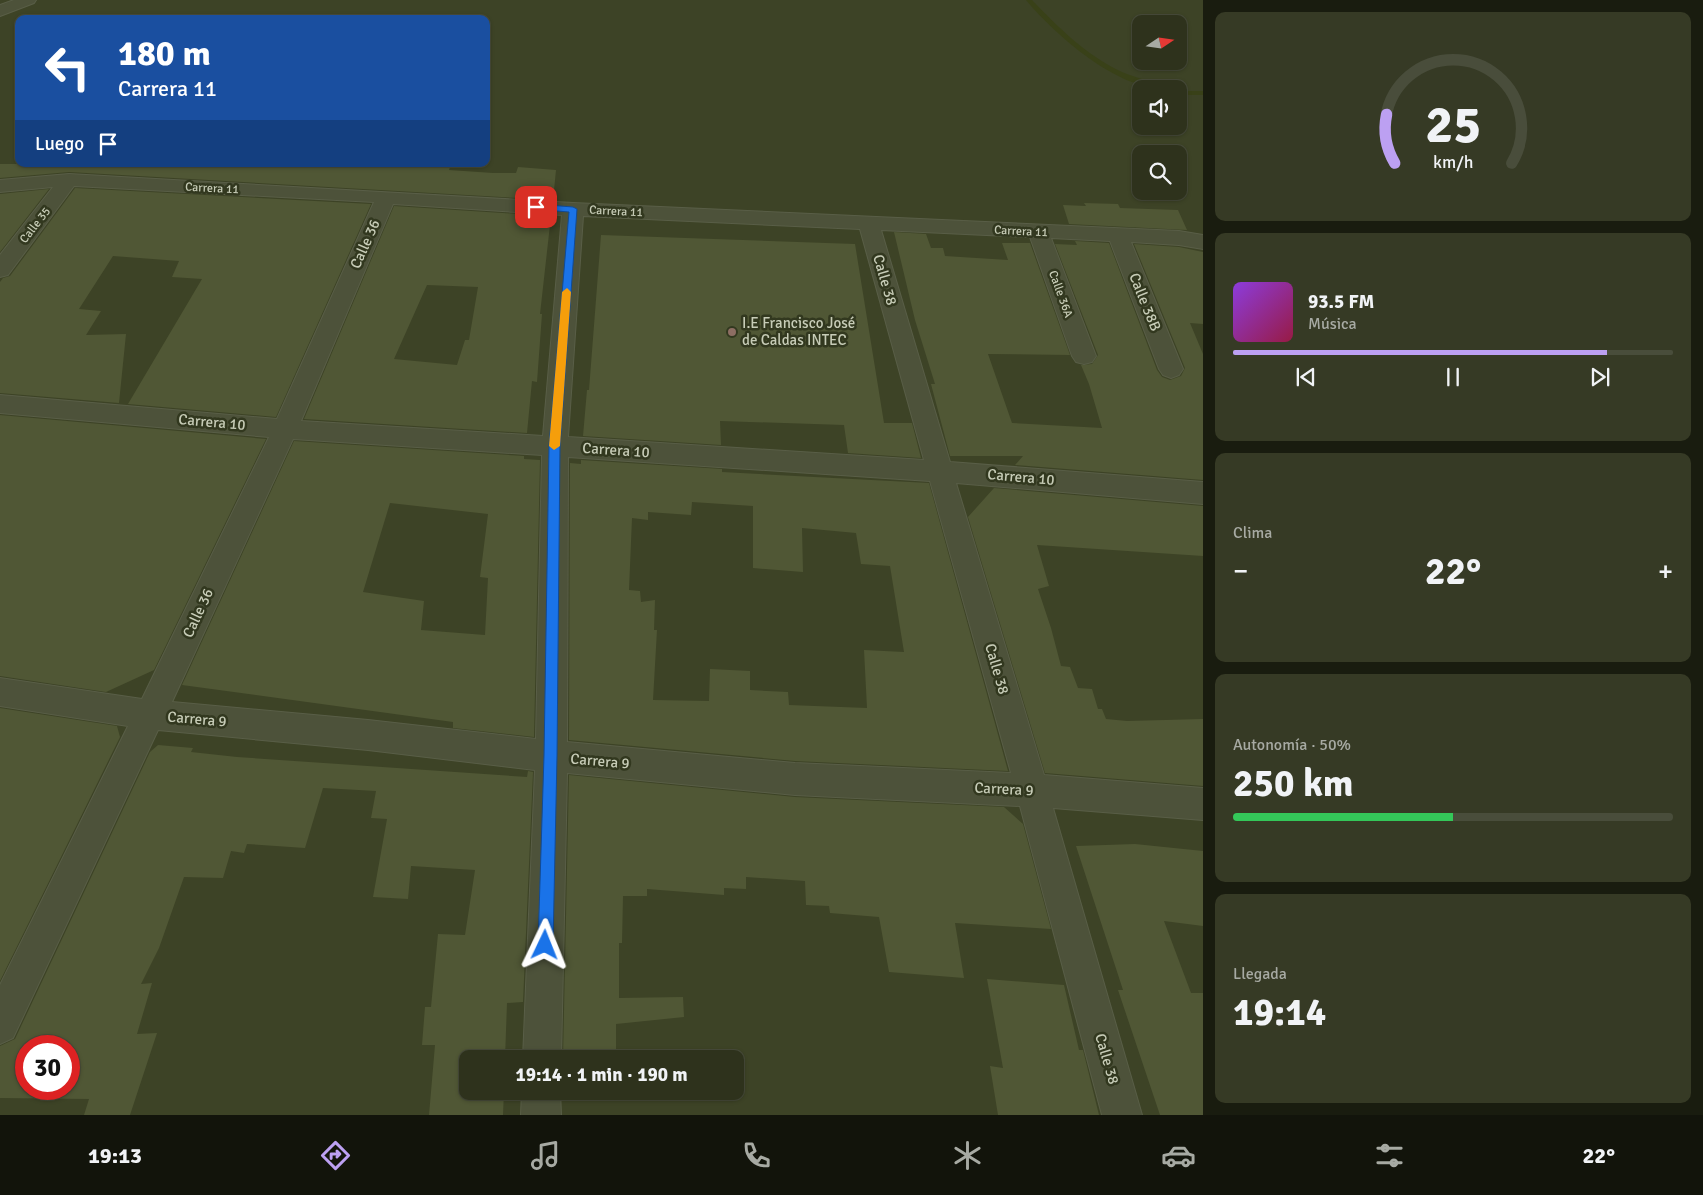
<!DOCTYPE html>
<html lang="es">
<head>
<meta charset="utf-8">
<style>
  :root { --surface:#2e321c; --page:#363a25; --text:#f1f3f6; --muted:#a7aaa3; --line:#494d3b; --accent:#bca0f2 }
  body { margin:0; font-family:Signika,sans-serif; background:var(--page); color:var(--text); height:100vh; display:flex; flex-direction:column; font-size:19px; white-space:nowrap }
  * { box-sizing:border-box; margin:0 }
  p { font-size:16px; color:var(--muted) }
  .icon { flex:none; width:28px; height:28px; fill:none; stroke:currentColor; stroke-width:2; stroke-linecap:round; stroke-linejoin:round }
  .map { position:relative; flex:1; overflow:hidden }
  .sheet { display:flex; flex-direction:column; gap:12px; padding:12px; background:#191c0f; width:500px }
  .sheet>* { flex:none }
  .guide { position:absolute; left:15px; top:15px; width:475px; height:152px; border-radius:10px; box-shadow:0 1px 4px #0004,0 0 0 1px var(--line); background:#1a4fa0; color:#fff; overflow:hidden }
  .needle { width:32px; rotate:77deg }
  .tools { position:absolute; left:1132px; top:15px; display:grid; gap:10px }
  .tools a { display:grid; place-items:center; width:55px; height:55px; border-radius:10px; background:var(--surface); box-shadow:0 1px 4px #0004,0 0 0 1px var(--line); font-size:25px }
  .speed { position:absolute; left:15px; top:1035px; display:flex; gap:10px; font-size:25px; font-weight:700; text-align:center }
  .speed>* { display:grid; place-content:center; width:65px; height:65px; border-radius:50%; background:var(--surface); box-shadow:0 1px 4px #0004,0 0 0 1px var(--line); line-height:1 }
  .speed .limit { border:8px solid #d22; background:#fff; color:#111 }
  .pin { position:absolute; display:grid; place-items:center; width:42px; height:42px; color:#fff; margin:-21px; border-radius:10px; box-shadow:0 2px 8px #0006 }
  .me { position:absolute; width:55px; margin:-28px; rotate:2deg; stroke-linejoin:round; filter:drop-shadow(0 0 4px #0008) }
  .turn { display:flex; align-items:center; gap:18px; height:105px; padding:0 20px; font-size:22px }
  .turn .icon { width:65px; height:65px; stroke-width:2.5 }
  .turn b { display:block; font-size:35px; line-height:42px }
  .then { display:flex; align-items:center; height:48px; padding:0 20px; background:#0003; gap:10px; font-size:19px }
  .big { font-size:38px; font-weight:700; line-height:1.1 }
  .sheet .card { flex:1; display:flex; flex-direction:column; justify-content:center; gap:8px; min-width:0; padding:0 18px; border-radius:10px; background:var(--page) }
  .sheet .dial { align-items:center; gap:0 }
  .dial svg { height:130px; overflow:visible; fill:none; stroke:var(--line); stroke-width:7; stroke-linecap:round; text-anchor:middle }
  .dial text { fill:var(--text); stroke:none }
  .song { display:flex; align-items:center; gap:15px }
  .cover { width:60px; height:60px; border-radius:8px; background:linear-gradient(135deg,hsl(270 70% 55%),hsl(340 70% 35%)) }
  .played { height:5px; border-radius:2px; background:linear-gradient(90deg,var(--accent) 85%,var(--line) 85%) }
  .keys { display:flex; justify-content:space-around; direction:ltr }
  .heat { display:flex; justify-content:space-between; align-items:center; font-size:28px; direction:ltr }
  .charge { height:8px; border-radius:4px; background:linear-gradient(90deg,#34c759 50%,var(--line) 0) }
  .trip { position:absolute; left:459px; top:1050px; width:285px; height:50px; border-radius:10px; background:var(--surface); box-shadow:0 1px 4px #0004,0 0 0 1px var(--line); font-weight:700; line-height:50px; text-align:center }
  .tabs { display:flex; height:80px; justify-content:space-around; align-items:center; background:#12140b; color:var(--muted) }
  .tabs .icon { width:35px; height:35px }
  .tabs .selected { color:var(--accent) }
  .tabs b { font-size:22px; color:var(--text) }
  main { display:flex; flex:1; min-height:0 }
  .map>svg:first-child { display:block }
</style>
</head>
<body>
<main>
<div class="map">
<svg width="1203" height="1115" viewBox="0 0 1203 1115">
  <rect width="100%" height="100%" fill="#3d4326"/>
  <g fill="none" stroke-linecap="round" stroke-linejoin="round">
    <path fill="#394118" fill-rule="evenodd" d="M1026,0H1032C1059,28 1086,55 1122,72C1136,78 1153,81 1165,89C1117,89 1056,36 1026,0Z
      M1179,91H1203V95H1179Z"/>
  </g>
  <path fill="#505735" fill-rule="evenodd" d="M0,164H425L424,165L450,167L449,170L493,173H516L518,167L556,170L553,200L69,172L0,178Z
    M75,188L371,204L276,417L128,404L202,279L172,277L179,261L113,256L79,309L101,311L86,335L126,334L119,403L0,393V282L3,278L10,276Z
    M49,189L0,252V194Z
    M1084,203L1118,204L1120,208L1178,210L1187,230L1069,224L1063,205L1086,206Z
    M394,206L551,216L540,314H542L537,382L532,381L527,433L304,419ZM427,285L478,287L469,340H465L457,365L394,359Z
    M894,232L926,234L931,248H943L945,256L1008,260L1002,243H1030L1070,355L988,354L1012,423L1102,428L1089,384L1081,365L1092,364L1098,355L1055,244L1077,245L1075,241L1109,243L1157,370L1162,377L1170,380L1181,376L1185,368L1134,244L1179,247L1203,252V324L1190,323L1203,354V480L1015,465L1023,456H950L931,384H935L915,320Z
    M601,235L855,244L884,423H912L921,458L848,453L844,425L720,421L721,445L583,436L587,390H589Z
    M0,415L266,439L154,670L106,692L0,676Z
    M294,441L524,456V459L540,460L534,737L453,728V722L182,685ZM390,503L488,514L480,577L488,578L485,635L421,630L424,601L363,592Z
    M581,460L722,469V472L929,483L1008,771L795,761L569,740L570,463L581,464ZM692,502L753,506V568L803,572L802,528L856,533L861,564L890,566L904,652L864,650L867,708L789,705L788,692L750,690V671L710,669L709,701L653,700L657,630H654L655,600L641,602L640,591L629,590L632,518L648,520V512L691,515Z
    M994,488L1203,506V556L1037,545L1049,586L1038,589L1051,628L1061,666L1070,667L1078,688L1092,689L1098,709H1102L1106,719L1127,721L1203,719V786L1045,773L968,517Z
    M0,708L117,726L120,737L0,981Z
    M158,745L193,748L191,752L237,757L527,777L528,771L533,772L523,1002L507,1003L505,1059H468V1091H504L503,1115H429L435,1045H422L425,1007H431L438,934L465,935L475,870L411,866L408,899L373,897L387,819L371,818L376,791L323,788L305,848L247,844L244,853L231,851L223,878L184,877L159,948L141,984L152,983L137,1034L157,1033L130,1115H84L89,1099L0,1098V1046L15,1039L150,752ZM26,1046H69V1089H26Z
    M569,775L795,797L1004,807L1023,824L1051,929L955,923L964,978L889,972L879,917L830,913L829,906L806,905L805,881L746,877V889L724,888V895L647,889V896H623L622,943H619V998L683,997L684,1017L616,1024V1059H563Z
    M1135,844L1203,851V926L1164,921L1191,993H1203V1115H1160L1118,990H1123L1076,846Z
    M987,979L1064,985L1079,1050H1083L1099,1115H998L990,1066L1003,1068Z"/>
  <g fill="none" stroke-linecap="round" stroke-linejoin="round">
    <defs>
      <path id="street" d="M14,0H36L34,3L0,16V5Z
        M69,174L573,203L1179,231L1203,235V249L1179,245L1131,242L1183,369L1179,375L1171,378L1163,375L1159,369L1110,241L1051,238L1096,356L1092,362L1084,364L1076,362L1072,356L1030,237L881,230L950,462L1203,482V504L956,483L1044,775L1203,788V820L1053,808L1142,1115H1102L1020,806L795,795L567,773L561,1059H523L535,770L368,750L158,730L13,1038L0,1044V985L128,726L0,706V678L142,699L269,437L0,413V395L277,419L374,202L74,186L8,275L0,277V255L53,187L0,192V180ZM393,204L562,215L543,436L301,421ZM583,216L860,229L924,460L568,437ZM293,439L542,455L536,739L368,720L172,702ZM568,457L930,481L1011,773L795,763L567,742Z
        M522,1091H560L561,1115H521Z"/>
    </defs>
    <use href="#street" stroke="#595e47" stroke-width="2"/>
    <use href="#street" fill="#4d523a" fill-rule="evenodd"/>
  </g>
  <path fill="#1a73e8" stroke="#114b97" d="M536,204L573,207L577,209L560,446L557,756L553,945L551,950L545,953L540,950L538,945L544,756L549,446L569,212L533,209L532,207Z"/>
  <path fill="#f59e0b" d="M567,288L571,292L560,446L554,450L549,446L562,292Z"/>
  <circle fill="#8d6e63" stroke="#32381f" stroke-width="2" cx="732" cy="332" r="5"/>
  <g text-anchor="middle" stroke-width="5" stroke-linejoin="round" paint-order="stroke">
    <g font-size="12" fill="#c7ccb7" stroke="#32381f">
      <text transform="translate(212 188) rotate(3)" y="4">Carrera 11</text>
      <text transform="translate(616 211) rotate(3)" y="4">Carrera 11</text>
      <text transform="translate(35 225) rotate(-52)" y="4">Calle 35</text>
      <text transform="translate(1021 231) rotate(3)" y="4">Carrera 11</text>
      <text transform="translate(1061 294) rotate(70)" y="4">Calle 36A</text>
    </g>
    <g font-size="15" fill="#c7ccb7" stroke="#32381f">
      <text transform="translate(365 244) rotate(-66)" y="5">Calle 36</text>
      <text transform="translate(885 280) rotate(74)" y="5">Calle 38</text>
      <text transform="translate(1145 302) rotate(68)" y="5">Calle 38B</text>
      <text transform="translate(212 422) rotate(5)" y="5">Carrera 10</text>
      <text transform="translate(616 450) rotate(4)" y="5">Carrera 10</text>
      <text transform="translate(1021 477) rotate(5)" y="5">Carrera 10</text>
      <text transform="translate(198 613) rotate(-65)" y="5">Calle 36</text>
      <text transform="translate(997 669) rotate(74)" y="5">Calle 38</text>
      <text transform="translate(197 719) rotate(5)" y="5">Carrera 9</text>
      <text transform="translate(600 761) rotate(5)" y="5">Carrera 9</text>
      <text transform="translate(1004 789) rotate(3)" y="5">Carrera 9</text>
      <text transform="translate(1107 1059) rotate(74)" y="5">Calle 38</text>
    </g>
    <g font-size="15" fill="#c7ccb7" stroke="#32381f" text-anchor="start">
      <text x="742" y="328">I.E Francisco José<tspan x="742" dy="17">de Caldas INTEC</tspan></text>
    </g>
  </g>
</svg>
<div class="tools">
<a><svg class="needle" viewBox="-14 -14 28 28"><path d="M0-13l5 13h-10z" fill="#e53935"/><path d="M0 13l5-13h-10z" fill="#a7aaa3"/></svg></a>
<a><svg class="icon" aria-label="sound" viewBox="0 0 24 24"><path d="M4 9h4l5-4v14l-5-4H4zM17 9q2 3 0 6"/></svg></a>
<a><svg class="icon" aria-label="search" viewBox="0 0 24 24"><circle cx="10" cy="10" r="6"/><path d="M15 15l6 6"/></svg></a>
</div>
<div class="speed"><div class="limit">30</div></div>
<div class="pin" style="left:536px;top:207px;background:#d93025"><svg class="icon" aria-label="arrive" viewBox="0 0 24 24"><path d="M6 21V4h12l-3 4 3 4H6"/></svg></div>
<svg class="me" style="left:545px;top:945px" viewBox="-20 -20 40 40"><path d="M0-17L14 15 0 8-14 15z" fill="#1a73e8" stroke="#fff" stroke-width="4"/></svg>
<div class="trip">19:14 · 1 min · 190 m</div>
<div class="guide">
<div class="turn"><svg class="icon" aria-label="left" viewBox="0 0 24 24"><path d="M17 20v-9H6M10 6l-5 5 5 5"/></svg><div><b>180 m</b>Carrera 11</div></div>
<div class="then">Luego<svg class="icon" aria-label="arrive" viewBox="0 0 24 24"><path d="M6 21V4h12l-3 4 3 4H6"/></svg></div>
</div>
</div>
<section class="sheet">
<div class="card dial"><svg viewBox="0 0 100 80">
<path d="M14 69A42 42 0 1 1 86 69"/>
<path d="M14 69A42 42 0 0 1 9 39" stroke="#bca0f2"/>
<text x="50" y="56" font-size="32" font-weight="700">25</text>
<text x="50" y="72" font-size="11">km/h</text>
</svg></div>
<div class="card">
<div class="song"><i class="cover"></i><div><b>93.5 FM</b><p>Música</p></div></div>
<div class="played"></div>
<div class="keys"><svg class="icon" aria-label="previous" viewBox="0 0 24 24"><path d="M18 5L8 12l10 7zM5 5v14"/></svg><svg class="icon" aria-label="pause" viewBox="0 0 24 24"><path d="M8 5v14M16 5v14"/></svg><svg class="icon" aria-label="next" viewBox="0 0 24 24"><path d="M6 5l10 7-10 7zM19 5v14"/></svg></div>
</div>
<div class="card"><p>Clima</p>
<div class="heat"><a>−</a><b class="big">22°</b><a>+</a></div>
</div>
<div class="card"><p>Autonomía · 50%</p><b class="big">250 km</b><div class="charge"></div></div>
<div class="card"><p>Llegada</p><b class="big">19:14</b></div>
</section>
</main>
<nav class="tabs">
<b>19:13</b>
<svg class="icon selected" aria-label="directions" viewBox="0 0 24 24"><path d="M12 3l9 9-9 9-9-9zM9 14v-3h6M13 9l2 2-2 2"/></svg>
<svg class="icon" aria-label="music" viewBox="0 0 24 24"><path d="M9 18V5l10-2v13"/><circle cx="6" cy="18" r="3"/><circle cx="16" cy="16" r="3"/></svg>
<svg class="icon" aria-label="phone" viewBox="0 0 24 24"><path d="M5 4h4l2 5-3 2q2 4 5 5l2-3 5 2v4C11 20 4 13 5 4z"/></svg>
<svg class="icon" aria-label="climate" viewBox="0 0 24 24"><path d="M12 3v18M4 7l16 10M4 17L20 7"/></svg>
<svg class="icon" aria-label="car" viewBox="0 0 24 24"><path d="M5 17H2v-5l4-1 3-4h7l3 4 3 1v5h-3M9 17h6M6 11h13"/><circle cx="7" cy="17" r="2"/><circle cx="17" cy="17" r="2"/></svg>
<svg class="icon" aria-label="filters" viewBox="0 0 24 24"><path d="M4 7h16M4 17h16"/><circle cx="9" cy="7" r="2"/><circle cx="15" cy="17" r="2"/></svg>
<b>22°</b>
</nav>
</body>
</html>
